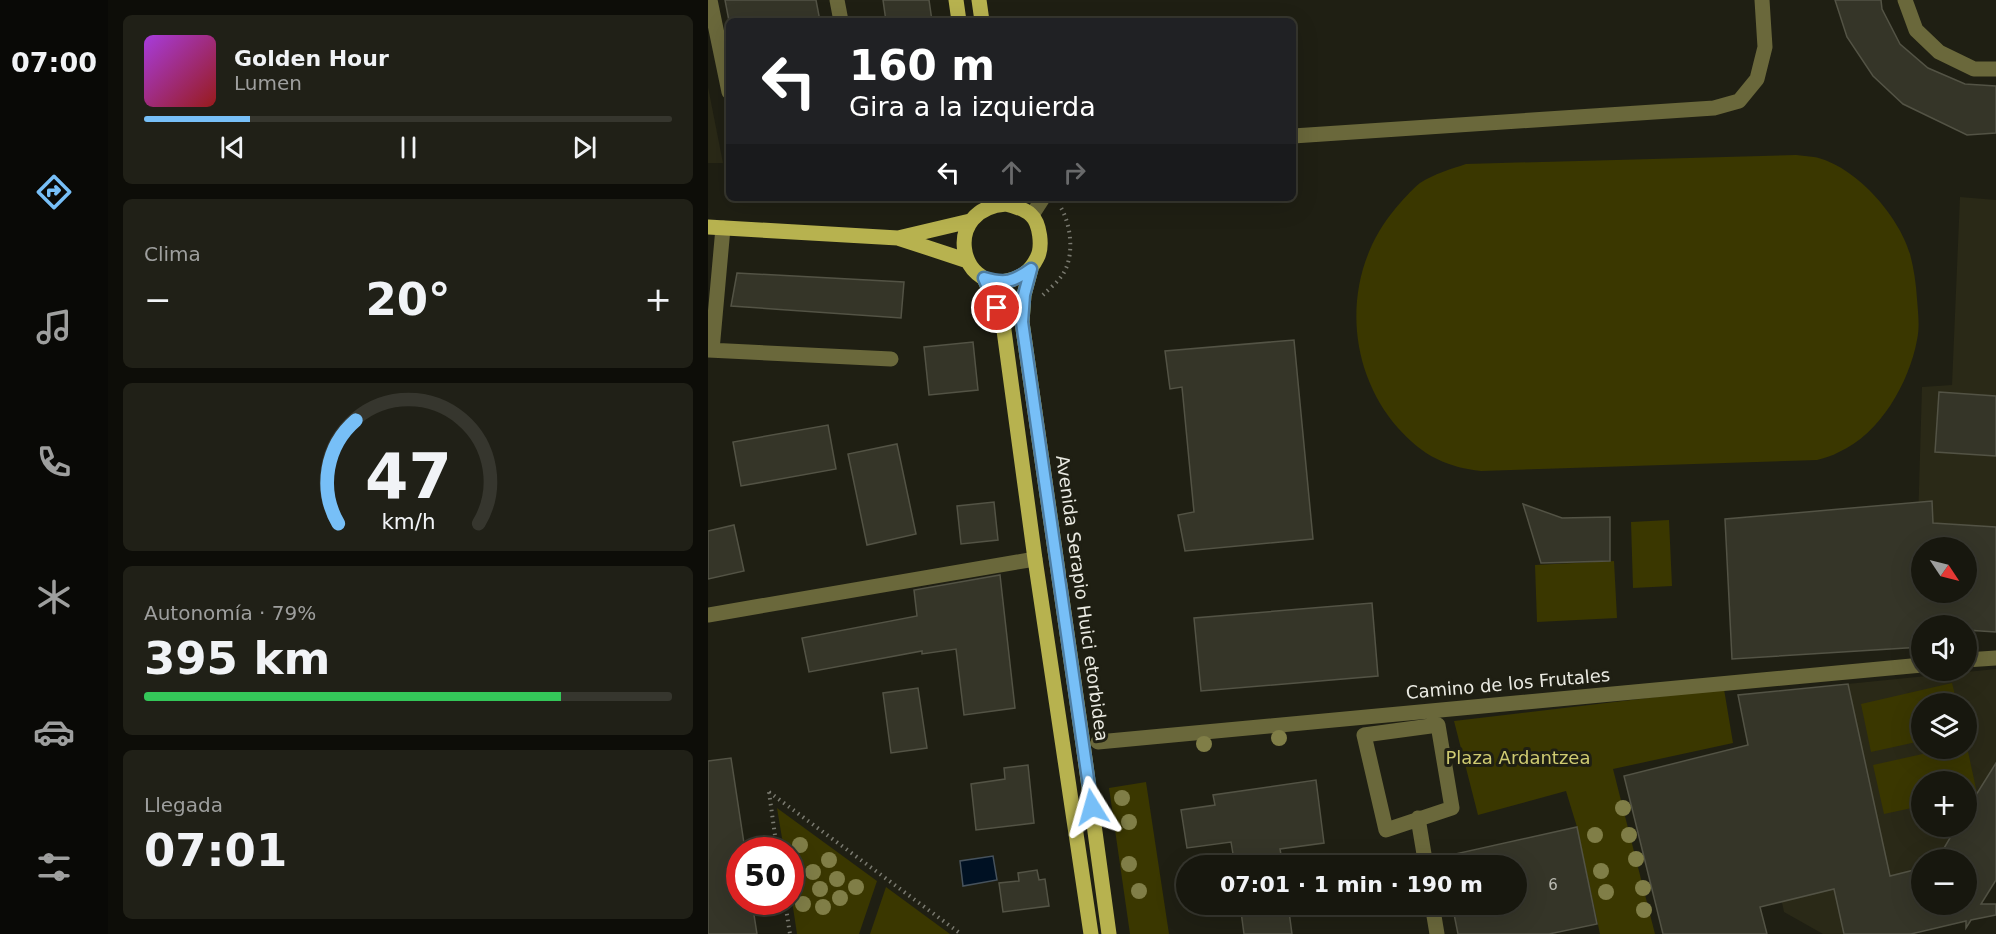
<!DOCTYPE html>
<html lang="es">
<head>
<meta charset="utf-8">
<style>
  :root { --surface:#17170e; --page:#202017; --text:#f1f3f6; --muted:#9e9f9e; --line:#36362e; --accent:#77bff7 }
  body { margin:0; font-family:"DejaVu Sans",sans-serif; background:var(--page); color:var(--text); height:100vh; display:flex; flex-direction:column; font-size:22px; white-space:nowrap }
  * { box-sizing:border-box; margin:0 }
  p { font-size:20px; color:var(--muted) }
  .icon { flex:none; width:33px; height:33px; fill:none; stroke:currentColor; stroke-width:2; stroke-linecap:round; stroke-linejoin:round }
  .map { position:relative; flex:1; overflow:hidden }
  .panel { display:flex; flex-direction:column; gap:15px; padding:15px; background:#0d0d08; width:600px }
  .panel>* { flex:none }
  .top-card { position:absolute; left:18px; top:18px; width:570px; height:183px; border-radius:9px; box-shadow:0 6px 24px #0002,0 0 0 2px var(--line); background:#202124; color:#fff; overflow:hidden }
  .needle { width:39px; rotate:125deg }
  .buttons { position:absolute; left:1203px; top:537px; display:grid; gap:12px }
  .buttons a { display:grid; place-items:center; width:66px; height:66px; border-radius:50%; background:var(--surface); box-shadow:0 6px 24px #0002,0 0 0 2px var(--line); font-size:30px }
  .speed { position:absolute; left:18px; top:837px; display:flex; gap:12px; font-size:30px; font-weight:700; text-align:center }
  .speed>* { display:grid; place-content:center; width:78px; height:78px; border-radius:50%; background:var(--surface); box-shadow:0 6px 24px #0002,0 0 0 2px var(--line); line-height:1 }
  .speed .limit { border:9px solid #d22; background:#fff; color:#111 }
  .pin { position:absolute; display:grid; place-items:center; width:51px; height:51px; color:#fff; margin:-26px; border:3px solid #fff; border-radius:50%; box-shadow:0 2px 6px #0007 }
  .me { position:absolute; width:66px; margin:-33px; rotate:352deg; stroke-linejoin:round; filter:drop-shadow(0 0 4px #0008) }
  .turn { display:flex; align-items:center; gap:21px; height:126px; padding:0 24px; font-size:27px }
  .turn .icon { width:78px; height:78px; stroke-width:2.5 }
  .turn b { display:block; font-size:42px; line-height:51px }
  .lanes { display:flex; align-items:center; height:57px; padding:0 24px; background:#0003; justify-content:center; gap:30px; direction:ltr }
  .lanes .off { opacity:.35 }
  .big { font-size:45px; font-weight:700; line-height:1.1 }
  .panel .tile { flex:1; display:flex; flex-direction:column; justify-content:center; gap:9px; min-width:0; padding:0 21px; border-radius:9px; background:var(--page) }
  .panel .dial { align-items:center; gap:0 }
  .dial svg { height:156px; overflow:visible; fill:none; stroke:var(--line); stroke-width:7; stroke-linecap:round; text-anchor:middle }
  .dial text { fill:var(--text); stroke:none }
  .song { display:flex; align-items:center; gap:18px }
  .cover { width:72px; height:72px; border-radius:9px; background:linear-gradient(135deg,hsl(280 70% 55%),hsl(0 70% 35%)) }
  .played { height:6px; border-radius:3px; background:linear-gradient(90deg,var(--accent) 20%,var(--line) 20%) }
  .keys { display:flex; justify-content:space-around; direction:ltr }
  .heat { display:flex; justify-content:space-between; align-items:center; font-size:33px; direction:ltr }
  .charge { height:9px; border-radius:4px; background:linear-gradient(90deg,#34c759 79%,var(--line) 0) }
  .trip { position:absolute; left:468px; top:855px; width:351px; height:60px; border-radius:30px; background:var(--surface); box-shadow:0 6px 24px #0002,0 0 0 2px var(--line); font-weight:700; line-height:60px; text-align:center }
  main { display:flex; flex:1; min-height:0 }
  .tab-bar { display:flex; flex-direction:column; width:108px; justify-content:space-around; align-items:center; background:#090906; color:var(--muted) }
  .tab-bar .icon { width:42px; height:42px }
  .tab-bar .active { color:var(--accent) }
  .tab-bar b { font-size:27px; color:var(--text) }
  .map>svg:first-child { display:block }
</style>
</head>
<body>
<main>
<nav class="tab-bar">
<b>07:00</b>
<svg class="icon active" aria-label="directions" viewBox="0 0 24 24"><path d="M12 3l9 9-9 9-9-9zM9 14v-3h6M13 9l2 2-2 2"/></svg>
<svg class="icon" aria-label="music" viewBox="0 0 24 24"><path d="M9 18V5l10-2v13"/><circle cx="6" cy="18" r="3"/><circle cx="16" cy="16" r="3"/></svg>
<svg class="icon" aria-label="phone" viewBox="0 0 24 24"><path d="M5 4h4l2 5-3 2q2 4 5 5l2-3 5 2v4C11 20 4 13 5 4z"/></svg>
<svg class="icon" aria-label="climate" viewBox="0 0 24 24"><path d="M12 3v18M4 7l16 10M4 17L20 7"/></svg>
<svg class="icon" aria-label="car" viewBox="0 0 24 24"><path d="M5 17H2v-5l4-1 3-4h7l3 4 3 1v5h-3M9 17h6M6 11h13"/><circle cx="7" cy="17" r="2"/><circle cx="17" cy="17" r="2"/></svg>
<svg class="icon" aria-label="filters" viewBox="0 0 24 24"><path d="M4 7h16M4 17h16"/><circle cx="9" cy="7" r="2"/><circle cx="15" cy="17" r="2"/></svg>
</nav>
<section class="panel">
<div class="tile">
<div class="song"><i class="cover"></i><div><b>Golden Hour</b><p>Lumen</p></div></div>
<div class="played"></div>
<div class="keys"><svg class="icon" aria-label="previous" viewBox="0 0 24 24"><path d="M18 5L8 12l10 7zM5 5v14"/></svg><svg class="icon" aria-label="pause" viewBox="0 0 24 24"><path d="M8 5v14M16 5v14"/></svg><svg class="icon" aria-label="next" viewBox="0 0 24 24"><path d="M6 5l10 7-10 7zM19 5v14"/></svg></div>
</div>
<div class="tile"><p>Clima</p>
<div class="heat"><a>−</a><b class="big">20°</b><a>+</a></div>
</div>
<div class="tile dial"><svg viewBox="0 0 100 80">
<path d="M14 69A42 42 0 1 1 86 69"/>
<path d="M14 69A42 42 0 0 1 23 16" stroke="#77bff7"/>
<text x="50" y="56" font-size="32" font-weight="700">47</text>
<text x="50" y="72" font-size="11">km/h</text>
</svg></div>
<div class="tile"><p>Autonomía · 79%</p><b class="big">395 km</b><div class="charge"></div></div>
<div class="tile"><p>Llegada</p><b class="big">07:01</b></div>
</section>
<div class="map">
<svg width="1288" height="934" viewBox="0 0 1288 934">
  <rect width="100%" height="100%" fill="#1f1f13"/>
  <path fill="#2a2917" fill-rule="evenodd" d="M0,87L15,163H0Z
    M1252,197L1288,200V531L1210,523L1214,387L1244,385Z
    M1288,669V880L1263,920L1203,934H1115L1076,912L1030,695ZM1214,704H1258V748H1214ZM1214,782H1258V826H1214ZM1214,860H1258V904H1214Z"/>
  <path fill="#3a3700" d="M1088,155C1094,156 1100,156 1106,157C1147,165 1191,216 1202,254C1206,269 1208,284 1209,299C1210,312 1212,327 1209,340C1201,383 1172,434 1131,452C1124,456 1116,458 1109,460L773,471C757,469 743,466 729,459C714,452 701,440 690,428C636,366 634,272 687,209C694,201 703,190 712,183C726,174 743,169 758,164Z
    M961,520L964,586L925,588L923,522Z
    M906,561L909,618L829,622L827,565Z
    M1244,683L1249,703L1214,704L1213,741L1163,752L1153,704Z
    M1016,689L1025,743L905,769L947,934H892L869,827L858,791L770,815L746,721Z
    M1259,747L1269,793L1259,796L1258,782H1214L1213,806L1176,814L1165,765L1237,749Z
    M438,782L461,934H422L401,788Z
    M69,808L169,881L151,934H89L83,894L82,850H76Z
    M178,887L242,934H162Z"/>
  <path fill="#001123" stroke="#46525c" stroke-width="1.5" d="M285,856L289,880L255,886L252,861Z"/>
  <path fill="#353528" stroke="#535345" stroke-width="1.5" fill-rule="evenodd" d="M17,0H108L112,21H21Z
    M175,0H221L224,21H178Z
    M1127,0H1173L1174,9L1192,44L1220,68L1257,84L1288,86V133L1259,135L1195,104L1165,76L1139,37Z
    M29,273L196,282L193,318L23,306Z
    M586,340L605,539L477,551L470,515L486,512L474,387L462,389L457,351Z
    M265,342L270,390L221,395L216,347Z
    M1231,392L1288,396V456L1227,452Z
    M120,425L128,469L33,486L25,442Z
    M189,444L208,534L159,545L140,454Z
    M1224,501L1225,523L1288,527V632L1258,630V626H1214V647L1024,659L1017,519ZM1214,548H1258V592H1214Z
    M286,502L290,540L253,544L249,506Z
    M815,504L854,518L902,517V561L833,563Z
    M26,525L36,571L0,579V531Z
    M292,575L307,708L256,715L248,649L214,654V651L101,672L94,638L209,616L206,590Z
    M664,603L670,676L493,691L486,618Z
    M1140,684L1182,876L1214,868V904H1258V860H1229L1249,826H1258V811L1288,763V880L1273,904H1288V915L1263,920L1258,928V921L1203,934H1136L1126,889L1052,907L1059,934H955L916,776L1040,745L1030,695Z
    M210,688L219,748L183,753L175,693Z
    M23,758L37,850H32V902H44L49,934H0V761Z
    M320,765L326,823L268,830L263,784L297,779L296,768Z
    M608,780L616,843L572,849L575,866H527L523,842L479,848L473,810L507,805L505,795Z
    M869,827L889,924L841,934H750L744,904H808V866H729V858Z
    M329,870L331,880L337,879L341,906L295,912L291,883L311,881L310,873Z
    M532,904H580L584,934H536Z"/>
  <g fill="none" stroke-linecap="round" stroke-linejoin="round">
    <path stroke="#7a7a70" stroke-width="4" stroke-dasharray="1.5 4.5" stroke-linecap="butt" d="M335,295C341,289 350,282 355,274C367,255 363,224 352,206
      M61,792L253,934
      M61,792L69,850
      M77,902L82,934"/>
    <path stroke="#6a683b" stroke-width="15" d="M2,0L21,92
      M129,0L133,21
      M1197,0L1208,30L1231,52L1266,69H1288
      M585,136L1006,108L1031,101L1049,79L1057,47L1054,0
      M324,215L335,198
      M0,350L183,359
      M4,350L15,228
      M0,615L327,559
      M1258,660L1288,658
      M730,725L744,808L678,830L656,735Z
      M390,742L1214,665
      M710,818L718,866
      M724,904L729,934"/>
    <path stroke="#b7b24f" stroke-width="15" d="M248,0L251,21
      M271,0L274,21
      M298,204C306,206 317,209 323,215C332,223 335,247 329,258C322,272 313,278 298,281C251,290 234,209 298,204Z
      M0,227L190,238L260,261
      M190,238L262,221
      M323,269L316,295L314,322L375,744L401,934
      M276,278L295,323L327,559L383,934"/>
  </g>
  <g fill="#807e47">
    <circle cx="571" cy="738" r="8"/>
    <circle cx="496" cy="744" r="8"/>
    <circle cx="414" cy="798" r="8"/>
    <circle cx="915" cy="808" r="8"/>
    <circle cx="421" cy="822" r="8"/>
    <circle cx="887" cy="835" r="8"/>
    <circle cx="921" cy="835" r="8"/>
    <circle cx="92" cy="845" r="8"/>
    <circle cx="928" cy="859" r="8"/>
    <circle cx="121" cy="860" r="8"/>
    <circle cx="421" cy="864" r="8"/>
    <circle cx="893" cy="871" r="8"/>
    <circle cx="105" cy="872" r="8"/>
    <circle cx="129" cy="879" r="8"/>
    <circle cx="148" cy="887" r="8"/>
    <circle cx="935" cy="888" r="8"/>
    <circle cx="112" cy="889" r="8"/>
    <circle cx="431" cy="891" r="8"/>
    <circle cx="898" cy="892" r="8"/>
    <circle cx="132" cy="898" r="8"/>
    <circle cx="95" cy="904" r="8"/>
    <circle cx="115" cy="907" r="8"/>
    <circle cx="936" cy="910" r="8"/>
  </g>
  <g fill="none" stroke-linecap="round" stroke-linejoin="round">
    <defs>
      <path id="route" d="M289,308L276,278C297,284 305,282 323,269L316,295L314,322L384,807"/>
    </defs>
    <use href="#route" stroke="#4d7ca1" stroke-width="15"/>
    <use href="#route" stroke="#77bff7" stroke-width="10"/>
  </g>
  <g text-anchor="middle" stroke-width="6" stroke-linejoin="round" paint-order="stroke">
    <g font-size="15" fill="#bdbdb4">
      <text x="845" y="890">6</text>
    </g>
    <g font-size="18" fill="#eaeae2" stroke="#1f1f13">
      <text transform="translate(374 598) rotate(82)" y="6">Avenida Serapio Huici etorbidea</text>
      <text transform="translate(800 684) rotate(-5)" y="6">Camino de los Frutales</text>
    </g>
    <g font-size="18" fill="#cfcb71" stroke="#1f1f13">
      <text x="810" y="764">Plaza Ardantzea</text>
    </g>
  </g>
</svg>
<div class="buttons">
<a><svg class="needle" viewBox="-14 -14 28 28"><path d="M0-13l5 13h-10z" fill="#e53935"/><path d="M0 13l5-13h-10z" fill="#9e9f9e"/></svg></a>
<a><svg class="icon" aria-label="sound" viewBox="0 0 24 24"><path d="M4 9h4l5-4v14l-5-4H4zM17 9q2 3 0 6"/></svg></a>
<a><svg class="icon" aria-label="layers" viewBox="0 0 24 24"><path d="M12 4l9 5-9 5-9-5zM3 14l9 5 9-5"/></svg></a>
<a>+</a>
<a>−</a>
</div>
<div class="speed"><div class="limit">50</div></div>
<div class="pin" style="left:289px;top:308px;background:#d93025"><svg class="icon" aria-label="arrive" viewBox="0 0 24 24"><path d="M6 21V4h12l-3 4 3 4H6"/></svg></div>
<svg class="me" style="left:384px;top:807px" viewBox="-20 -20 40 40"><path d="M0-17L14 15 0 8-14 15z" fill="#77bff7" stroke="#fff" stroke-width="4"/></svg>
<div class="trip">07:01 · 1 min · 190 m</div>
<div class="top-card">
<div class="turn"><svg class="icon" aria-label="left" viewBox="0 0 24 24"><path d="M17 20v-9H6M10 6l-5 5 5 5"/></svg><div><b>160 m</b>Gira a la izquierda</div></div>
<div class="lanes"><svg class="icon" aria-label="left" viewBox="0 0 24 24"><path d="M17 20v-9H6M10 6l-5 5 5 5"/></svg><svg class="icon off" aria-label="ahead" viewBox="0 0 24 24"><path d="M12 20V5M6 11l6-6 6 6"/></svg><svg class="icon off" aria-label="right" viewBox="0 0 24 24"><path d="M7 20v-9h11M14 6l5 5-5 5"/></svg></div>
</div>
</div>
</main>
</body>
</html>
